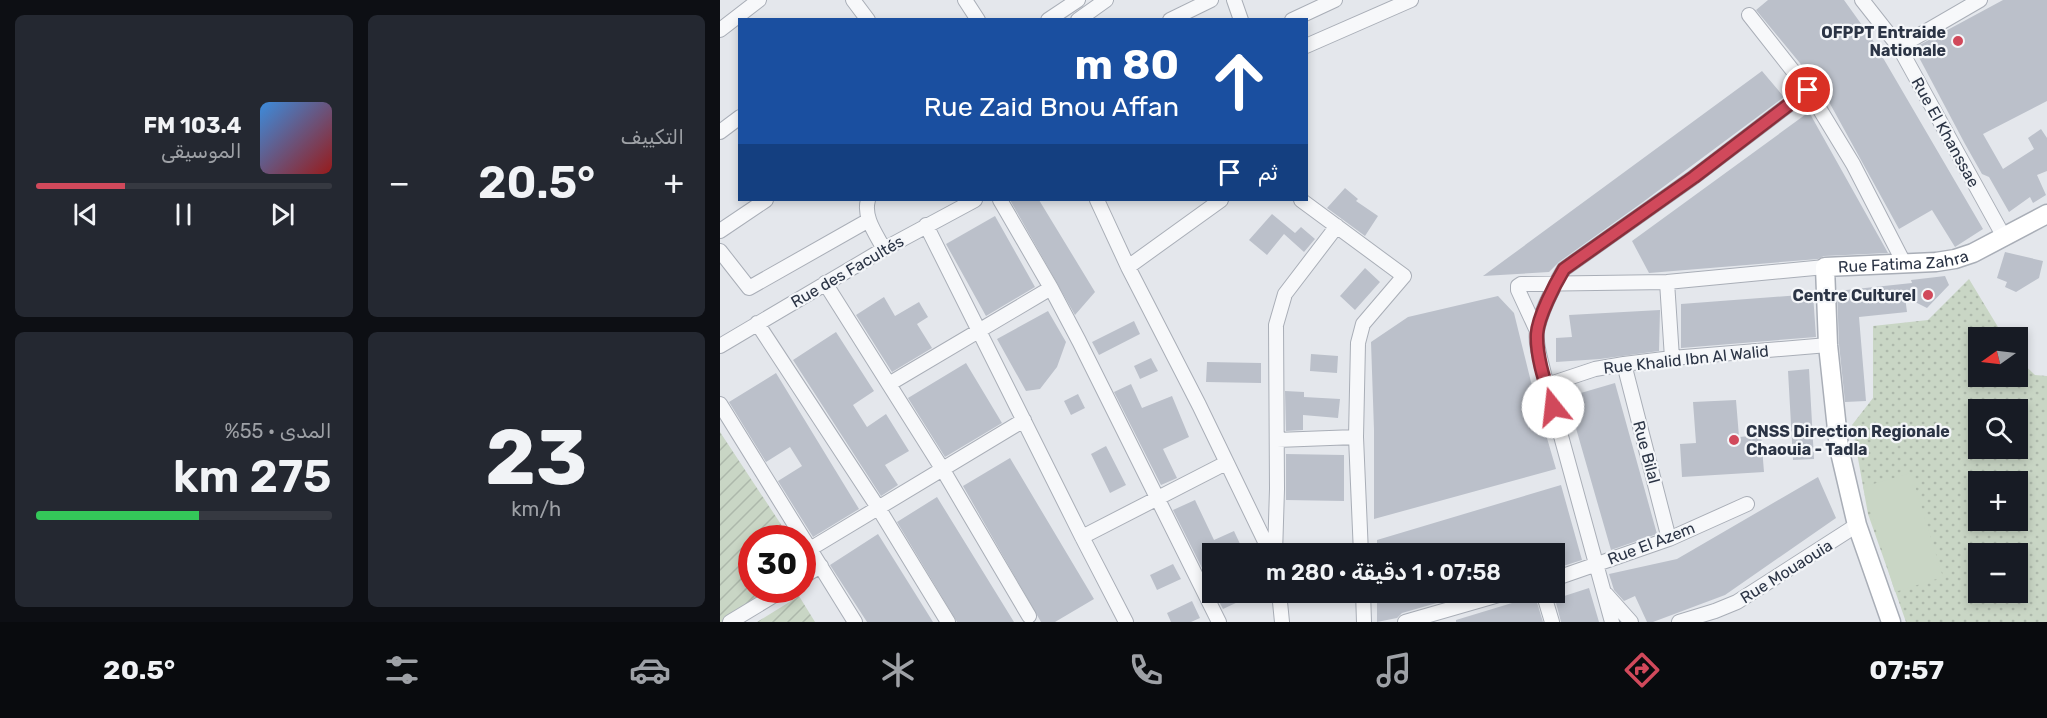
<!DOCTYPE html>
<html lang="ar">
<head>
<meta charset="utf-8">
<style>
  :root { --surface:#171b24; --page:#242831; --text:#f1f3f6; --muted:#9ea1a6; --line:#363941; --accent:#d1495b }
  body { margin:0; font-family:Rubik,Cairo,sans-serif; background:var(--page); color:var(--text); direction:rtl; height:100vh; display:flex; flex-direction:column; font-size:22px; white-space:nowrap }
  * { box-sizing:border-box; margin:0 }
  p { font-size:20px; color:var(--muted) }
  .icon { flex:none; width:33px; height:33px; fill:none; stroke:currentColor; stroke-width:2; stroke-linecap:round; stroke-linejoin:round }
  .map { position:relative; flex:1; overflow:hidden; direction:ltr }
  .drawer { display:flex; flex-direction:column; gap:15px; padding:15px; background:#0d0f14; width:720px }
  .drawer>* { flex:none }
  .top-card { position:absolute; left:18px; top:18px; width:570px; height:183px; border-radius:0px; box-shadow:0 3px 9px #0003; direction:rtl; background:#1a4fa0; color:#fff; overflow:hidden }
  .needle { width:39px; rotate:256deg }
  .controls { position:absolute; left:1248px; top:327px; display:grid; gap:12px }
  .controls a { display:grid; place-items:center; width:60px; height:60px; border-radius:0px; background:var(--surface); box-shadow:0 3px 9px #0003; font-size:30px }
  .speed { position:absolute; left:18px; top:525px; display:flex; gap:12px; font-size:30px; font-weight:700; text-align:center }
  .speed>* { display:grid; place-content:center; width:78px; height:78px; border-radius:50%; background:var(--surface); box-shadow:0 3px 9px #0003; line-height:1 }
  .speed .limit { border:9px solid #d22; background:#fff; color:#111 }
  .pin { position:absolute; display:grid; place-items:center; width:51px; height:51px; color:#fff; margin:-26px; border:3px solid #fff; border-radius:50%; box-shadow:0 2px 6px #0007 }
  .me { position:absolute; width:66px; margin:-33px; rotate:344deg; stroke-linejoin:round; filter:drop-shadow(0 0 4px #0008) }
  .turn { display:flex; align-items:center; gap:21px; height:126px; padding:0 30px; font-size:27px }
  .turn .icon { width:78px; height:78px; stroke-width:2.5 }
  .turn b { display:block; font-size:42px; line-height:51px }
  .then { display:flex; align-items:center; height:57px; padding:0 30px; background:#0003; gap:12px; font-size:22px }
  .big { font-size:45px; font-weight:600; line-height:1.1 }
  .drawer .tile { flex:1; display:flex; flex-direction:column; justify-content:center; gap:9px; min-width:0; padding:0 21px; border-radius:9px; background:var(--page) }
  .drawer .dial { align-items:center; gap:0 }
  .dial b { font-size:78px; line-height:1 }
  .song { display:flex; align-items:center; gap:18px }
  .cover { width:72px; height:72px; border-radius:9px; background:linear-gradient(135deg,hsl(210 70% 55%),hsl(0 70% 35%)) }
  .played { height:6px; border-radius:3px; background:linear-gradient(90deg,var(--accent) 30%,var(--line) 30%) }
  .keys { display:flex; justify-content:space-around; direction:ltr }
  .heat { display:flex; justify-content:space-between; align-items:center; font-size:33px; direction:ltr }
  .charge { height:9px; border-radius:4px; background:linear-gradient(90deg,#34c759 55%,var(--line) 0) }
  .drawer .tiles { flex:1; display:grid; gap:15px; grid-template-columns:repeat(2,1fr) }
  .trip { position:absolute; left:482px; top:543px; width:363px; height:60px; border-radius:0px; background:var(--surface); box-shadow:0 3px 9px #0003; font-weight:600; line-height:60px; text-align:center; direction:rtl }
  .tabs { display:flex; height:96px; justify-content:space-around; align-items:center; background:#090b0e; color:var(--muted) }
  .tabs .icon { width:42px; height:42px }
  .tabs .current { color:var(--accent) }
  .tabs b { font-size:27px; color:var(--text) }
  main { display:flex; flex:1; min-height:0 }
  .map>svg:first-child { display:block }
</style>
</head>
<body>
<main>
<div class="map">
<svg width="1327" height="622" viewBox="0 0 1327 622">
  <defs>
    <pattern id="park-dots" width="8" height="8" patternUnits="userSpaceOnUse" patternTransform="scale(1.5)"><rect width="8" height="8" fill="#c9d6c5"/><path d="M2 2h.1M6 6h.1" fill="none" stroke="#adb8ab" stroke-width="1.8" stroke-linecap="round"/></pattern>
    <pattern id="garden-furrows" width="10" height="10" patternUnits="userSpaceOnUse" patternTransform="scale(1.5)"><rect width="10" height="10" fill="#c9d6c5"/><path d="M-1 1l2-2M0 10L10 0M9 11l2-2" fill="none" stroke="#adb8ab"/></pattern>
  </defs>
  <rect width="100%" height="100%" fill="#e4e7ec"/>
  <path fill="url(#park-dots)" fill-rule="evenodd" d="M1249,279L1284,337L1258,338V376H1298V359L1315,375L1327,376V622H1186L1148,514L1132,425L1153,398V326L1208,320ZM1258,410H1298V448H1258ZM1258,482H1298V520H1258ZM1258,554H1298V592H1258Z"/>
  <path fill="url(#garden-furrows)" d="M0,432L70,538H32V590H59L6,622H0Z
    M79,596L95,622H37Z"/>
  <path fill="#c9d6c5" d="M1191,473L1223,577L1175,592L1143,487Z"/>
  <path fill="#bbc0ca" d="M1048,0H1124L1152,39L1263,229L1235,247L1212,210L1179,229L1103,91L1036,10Z
    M1283,0H1327V101L1263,134L1283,169L1314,149L1308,138L1321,129L1327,138V171L1317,175L1326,195L1313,203L1310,197L1289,212L1269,177L1262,174L1245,144L1194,48Z
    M1042,71L1064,97L923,202L839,262L829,272L763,276Z
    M1089,112L1168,253L1104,256L1098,259L929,273L912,241Z
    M625,188L638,199L636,201L658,216L645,236L607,208Z
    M290,200H319L375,292L355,315Z
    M552,214L575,233L581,227L595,239L584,252L564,234L547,255L529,240Z
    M275,216L315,287L266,316L226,244Z
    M1285,252L1323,261L1319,278L1296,292L1285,287L1287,282L1277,278Z
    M645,268L660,282L635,310L620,296Z
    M1225,276L1229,285L1207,308L1185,297L1187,312L1139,317L1146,401L1125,402L1119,344L1117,291L1192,283L1191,280Z
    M1093,294L1096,337L961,348V304Z
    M778,296L794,313L813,390L836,469L654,519V430L651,342L688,317Z
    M164,297L175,316L199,302L208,317L197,324L212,348L172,372L136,315Z
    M940,310L939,351L880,359L836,362V338L852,337L849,315Z
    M328,311L346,342L337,367L320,389L306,391L277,339Z
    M414,321L420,334L379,355L372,342Z
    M116,332L154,391L133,405L147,427L166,414L189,451L165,465L178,485L161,496L73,360Z
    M591,354L618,356L617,373L590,371Z
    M431,358L438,371L420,379L414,366Z
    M487,362L541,363V383L486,382Z
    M246,363L282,423L225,457L188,398Z
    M1089,369L1094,459L1073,460L1068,371Z
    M56,373L139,509L93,537L58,481L82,466L70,447L46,462L9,402Z
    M895,383L937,534L891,550L847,397Z
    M411,384L422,408L452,396L469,437L443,449L457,478L441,485L394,392Z
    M565,391L584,392V397L620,399L618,418L583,415V430L566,431Z
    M358,394L365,408L351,415L344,401Z
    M1016,400L1019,437L1041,435L1044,472L962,477L960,444L976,443L973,402Z
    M386,446L406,485L390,493L371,454Z
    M566,454L624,455V501L566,500Z
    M290,458L374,599L335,622H321L243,486Z
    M1098,477L1116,518L1005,595L933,622H927L915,596L904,601L894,590L889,574L957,559Z
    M841,485L862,560L834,569V554H657V540Z
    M217,497L294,622H237L177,522Z
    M475,500L494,540L514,531L521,546L504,554H492V588L453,510Z
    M158,534L213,622H147L110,565Z
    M453,564L461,579L437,590L430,575Z
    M869,588L879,622H841L835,599Z
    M494,592H516L520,601L503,609Z
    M570,592H609V600L570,601Z
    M657,592H755L682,613L677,618L657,622Z
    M815,596L823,622H736V620Z
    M472,601L480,618L471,622H451L447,613Z"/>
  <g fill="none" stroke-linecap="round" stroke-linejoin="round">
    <defs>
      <path id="street" d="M133,0L148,20
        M245,0L258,20
        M514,0L521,20
        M1142,0L1179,47L1284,237
        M1029,15L1088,90L1133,164L1184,263
        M328,20L358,0
        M358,20L386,0
        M450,20L491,0
        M572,20L615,0
        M0,30L39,0
        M586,46L691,0
        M1179,47L1260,0
        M0,132L20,117
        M148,200C143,217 156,234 164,249
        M377,200L408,267L479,405L551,554
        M581,200L684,276L643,324L638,343L636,437L641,554
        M206,225L362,537L406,622
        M0,231L46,200
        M0,251L29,288L149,220
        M408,267L501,200
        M947,282L952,358
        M105,283L223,470L309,616
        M331,288L359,341L499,622
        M37,323L159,509L228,622
        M817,331L798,290V286L801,284L947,282L1105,267
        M0,346L164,249L255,200
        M904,364L949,539
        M169,384L331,288L280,200
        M827,385L875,369L904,364L952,358L1108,345
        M0,404L135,622
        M557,440L636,437
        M362,537L506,463
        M90,549L304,420
        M555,554L557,489L556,325L565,294L617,226
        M82,577L101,566
        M834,579L949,539L1027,504
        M559,592L562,622
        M643,592L644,622
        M823,592L832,622
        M886,594L911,622
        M10,622L63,590
        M685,622L789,592
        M892,622L824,374C821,360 815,344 817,331C821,311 834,286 844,269L974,177L1088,90
        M959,622L995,611L1017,602L1137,525"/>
      <g id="secondary">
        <path id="s1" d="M1171,622L1137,525L1119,448L1108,345L1105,267L1216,262L1235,259L1253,253L1327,214"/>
      </g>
    </defs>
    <use href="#street" stroke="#a9aeb7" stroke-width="16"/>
    <use href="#secondary" stroke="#a9aeb7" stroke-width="21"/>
    <use href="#street" stroke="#f7f8fa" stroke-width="14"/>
    <use href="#secondary" stroke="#fff" stroke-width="18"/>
  </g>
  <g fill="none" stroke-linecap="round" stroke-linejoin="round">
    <defs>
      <path id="route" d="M833,407C826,385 816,358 817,334C818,317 835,284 844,269L974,177L1088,90"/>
    </defs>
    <use href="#route" stroke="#882f3b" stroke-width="15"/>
    <use href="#route" stroke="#d1495b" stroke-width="10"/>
  </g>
  <g fill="#d1495b" stroke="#f4f6f9" stroke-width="2">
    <circle cx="1238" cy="41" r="6"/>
    <circle cx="1208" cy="295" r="6"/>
    <circle cx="1014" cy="440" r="6"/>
  </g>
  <g text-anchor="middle" stroke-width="4.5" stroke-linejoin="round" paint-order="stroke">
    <g font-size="16" font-weight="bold" fill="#2b3445" stroke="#f4f6f9" text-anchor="end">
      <text x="1226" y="38">OFPPT Entraide<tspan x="1226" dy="18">Nationale</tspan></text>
      <text x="1196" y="301">Centre Culturel</text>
      <text x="1026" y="437" text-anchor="start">CNSS Direction Regionale<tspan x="1026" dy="18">Chaouia - Tadla</tspan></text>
    </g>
    <g font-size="16" fill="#2b3445" stroke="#f4f6f9">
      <text transform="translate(1226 132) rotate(61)" y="6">Rue El Khanssae</text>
      <text dy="6" stroke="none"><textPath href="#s1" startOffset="442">Rue Fatima Zahra</textPath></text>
      <text transform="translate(127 271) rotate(-30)" y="6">Rue des Facultés</text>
      <text transform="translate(966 359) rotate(-6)" y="6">Rue Khalid Ibn Al Walid</text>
      <text transform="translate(927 452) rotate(75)" y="6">Rue Bilal</text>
      <text transform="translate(931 543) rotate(-21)" y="6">Rue El Azem</text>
      <text transform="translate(1066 571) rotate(-32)" y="6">Rue Mouaouia</text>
    </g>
  </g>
</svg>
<div class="controls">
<a><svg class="needle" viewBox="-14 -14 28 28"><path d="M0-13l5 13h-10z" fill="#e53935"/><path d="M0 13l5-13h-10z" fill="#9ea1a6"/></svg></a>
<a><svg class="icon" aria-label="search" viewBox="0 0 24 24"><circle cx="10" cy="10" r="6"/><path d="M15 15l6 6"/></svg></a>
<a>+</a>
<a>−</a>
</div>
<div class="speed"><div class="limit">30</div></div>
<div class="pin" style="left:1088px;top:90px;background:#d93025"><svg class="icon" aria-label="arrive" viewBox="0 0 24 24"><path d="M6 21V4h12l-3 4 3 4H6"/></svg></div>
<svg class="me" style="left:833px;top:407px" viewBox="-20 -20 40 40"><circle r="19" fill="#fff"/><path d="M0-13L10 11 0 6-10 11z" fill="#d1495b"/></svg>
<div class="trip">07:58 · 1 دقيقة · 280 m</div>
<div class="top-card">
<div class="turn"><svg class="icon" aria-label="ahead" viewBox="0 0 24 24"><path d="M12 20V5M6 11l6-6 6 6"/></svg><div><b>80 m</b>Rue Zaid Bnou Affan</div></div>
<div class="then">ثم<svg class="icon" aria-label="arrive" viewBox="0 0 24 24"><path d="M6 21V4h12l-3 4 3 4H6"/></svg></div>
</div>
</div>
<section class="drawer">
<div class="tiles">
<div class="tile"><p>التكييف</p>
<div class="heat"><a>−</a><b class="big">20.5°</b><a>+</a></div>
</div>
<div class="tile">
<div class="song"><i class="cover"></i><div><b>103.4 FM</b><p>الموسيقى</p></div></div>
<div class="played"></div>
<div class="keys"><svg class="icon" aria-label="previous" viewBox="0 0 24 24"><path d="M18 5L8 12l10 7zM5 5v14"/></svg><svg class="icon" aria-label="pause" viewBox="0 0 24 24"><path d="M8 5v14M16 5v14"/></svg><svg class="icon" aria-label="next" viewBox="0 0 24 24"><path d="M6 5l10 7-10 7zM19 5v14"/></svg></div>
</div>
<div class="tile dial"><b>23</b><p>km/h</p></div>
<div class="tile"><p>المدى · 55%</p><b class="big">275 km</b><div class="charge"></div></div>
</div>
</section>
</main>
<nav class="tabs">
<b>07:57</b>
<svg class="icon current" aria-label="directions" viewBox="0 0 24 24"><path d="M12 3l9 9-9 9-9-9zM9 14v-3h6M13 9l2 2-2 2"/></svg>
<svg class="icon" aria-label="music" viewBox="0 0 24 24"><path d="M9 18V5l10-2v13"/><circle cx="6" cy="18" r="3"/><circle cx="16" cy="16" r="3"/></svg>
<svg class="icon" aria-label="phone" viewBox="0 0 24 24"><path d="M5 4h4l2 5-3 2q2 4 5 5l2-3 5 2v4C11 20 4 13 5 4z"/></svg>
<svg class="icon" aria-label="climate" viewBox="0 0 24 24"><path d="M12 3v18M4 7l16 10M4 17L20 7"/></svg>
<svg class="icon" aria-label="car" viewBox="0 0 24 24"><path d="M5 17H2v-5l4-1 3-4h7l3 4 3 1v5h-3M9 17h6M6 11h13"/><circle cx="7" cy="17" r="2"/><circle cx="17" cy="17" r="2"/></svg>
<svg class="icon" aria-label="filters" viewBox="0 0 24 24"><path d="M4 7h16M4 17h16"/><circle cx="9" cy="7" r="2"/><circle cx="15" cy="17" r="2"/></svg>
<b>20.5°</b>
</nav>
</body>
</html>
